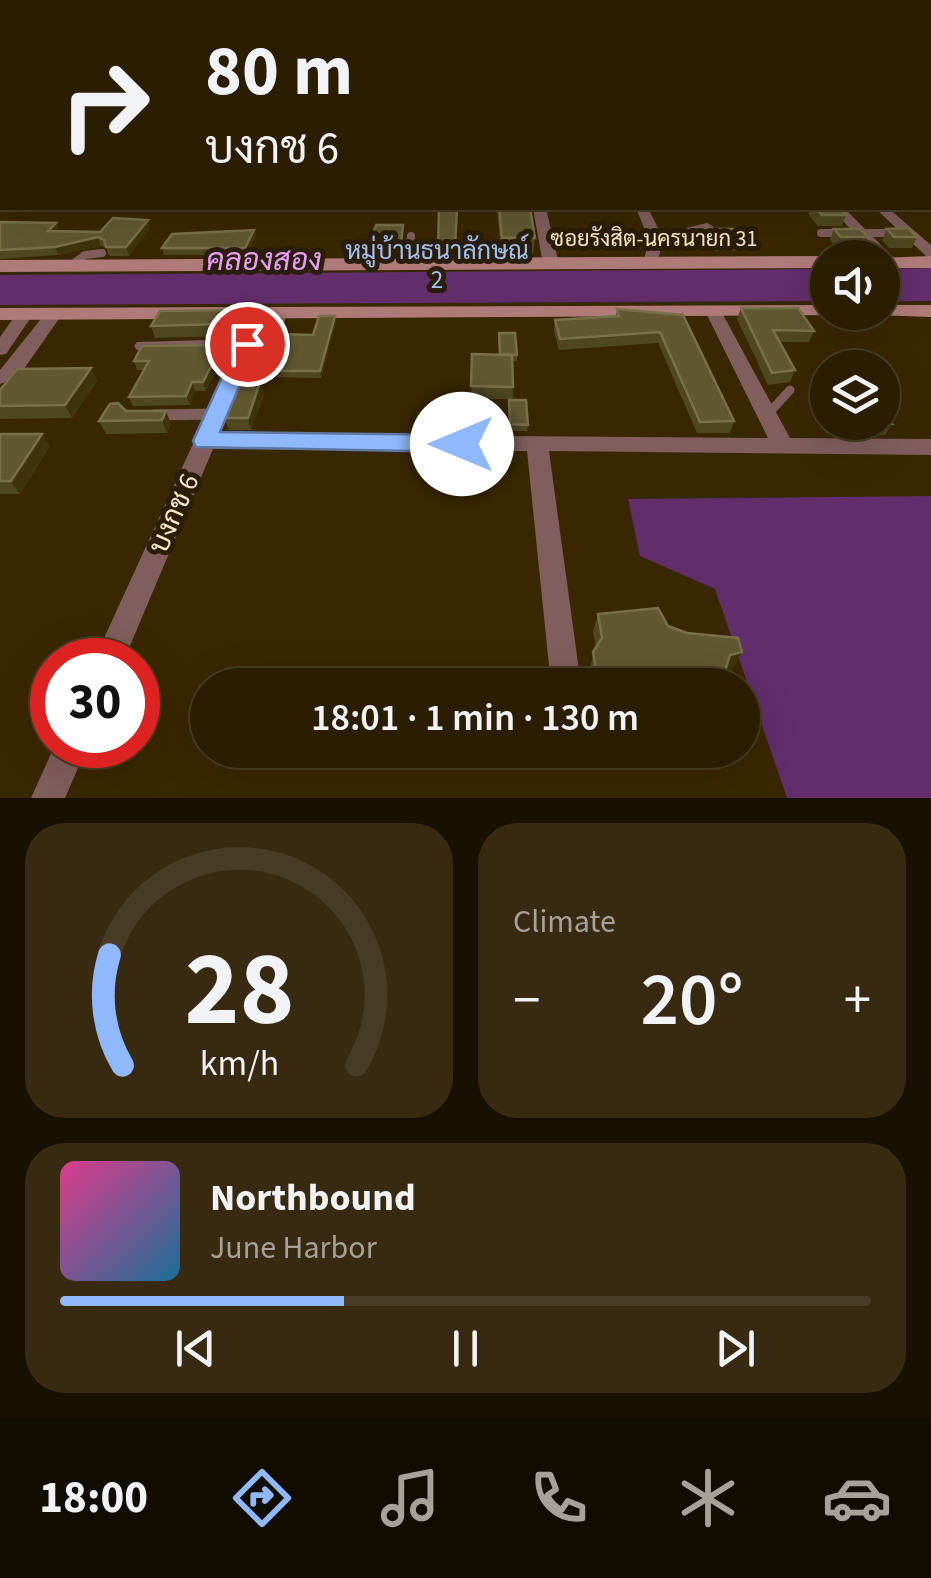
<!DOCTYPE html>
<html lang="en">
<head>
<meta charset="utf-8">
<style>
  :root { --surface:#2b1d01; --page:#372a10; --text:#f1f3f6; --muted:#a6a299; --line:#473b23; --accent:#90b8fd }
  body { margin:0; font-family:"Source Sans 3",Sarabun,sans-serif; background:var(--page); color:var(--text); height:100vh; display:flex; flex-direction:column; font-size:38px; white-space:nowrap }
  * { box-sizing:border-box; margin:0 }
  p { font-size:32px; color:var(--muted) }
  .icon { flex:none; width:55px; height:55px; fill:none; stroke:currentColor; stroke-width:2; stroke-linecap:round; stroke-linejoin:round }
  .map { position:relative; height:798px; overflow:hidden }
  .side { display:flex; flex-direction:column; gap:25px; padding:25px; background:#181001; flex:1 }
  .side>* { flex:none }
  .banner { position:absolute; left:0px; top:0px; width:932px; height:210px; box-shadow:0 10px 40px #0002,0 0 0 2px var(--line); background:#2b1d01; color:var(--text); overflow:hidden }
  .buttons { position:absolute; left:810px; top:240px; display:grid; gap:20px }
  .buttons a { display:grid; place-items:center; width:90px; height:90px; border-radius:50%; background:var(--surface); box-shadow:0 10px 40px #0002,0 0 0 2px var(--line); font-size:50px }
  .speed { position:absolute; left:30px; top:638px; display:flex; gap:20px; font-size:50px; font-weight:700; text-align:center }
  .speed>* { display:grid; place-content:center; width:130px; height:130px; border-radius:50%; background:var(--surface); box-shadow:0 10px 40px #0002,0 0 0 2px var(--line); line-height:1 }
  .speed .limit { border:15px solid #d22; background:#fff; color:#111 }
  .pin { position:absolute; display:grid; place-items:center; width:85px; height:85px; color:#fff; margin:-42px; border:5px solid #fff; border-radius:50%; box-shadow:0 2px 10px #0007 }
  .me { position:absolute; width:110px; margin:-55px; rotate:270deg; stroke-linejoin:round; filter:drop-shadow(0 0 8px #0008) }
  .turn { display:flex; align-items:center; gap:35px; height:210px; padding:0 40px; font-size:45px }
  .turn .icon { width:130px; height:130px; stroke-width:2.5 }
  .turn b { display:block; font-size:70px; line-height:85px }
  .big { font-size:75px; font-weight:600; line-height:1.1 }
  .side .card { flex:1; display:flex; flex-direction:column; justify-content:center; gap:15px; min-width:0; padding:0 35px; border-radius:40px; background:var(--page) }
  .side .dial { align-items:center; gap:0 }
  .dial svg { height:260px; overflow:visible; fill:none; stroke:var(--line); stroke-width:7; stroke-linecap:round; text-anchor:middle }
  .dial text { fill:var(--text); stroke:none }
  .song { display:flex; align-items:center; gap:30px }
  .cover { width:120px; height:120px; border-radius:15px; background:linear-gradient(135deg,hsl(330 70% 55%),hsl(200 70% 35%)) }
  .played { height:10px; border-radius:5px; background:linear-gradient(90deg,var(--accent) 35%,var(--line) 35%) }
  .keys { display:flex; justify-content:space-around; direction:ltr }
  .heat { display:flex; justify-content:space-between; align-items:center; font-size:55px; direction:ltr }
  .side .tiles { flex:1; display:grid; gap:25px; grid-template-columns:1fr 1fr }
  .card:last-child { grid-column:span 2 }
  .trip { position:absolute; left:190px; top:668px; width:570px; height:100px; border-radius:50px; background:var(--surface); box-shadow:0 10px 40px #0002,0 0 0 2px var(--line); font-weight:600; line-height:100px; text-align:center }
  .dock { display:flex; height:160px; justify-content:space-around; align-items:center; background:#110c00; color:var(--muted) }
  .dock .icon { width:70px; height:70px }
  .dock .selected { color:var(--accent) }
  .dock b { font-size:45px; color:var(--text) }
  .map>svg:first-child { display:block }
</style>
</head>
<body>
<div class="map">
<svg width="931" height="798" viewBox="0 0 931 798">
  <rect width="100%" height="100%" fill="#392701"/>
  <path fill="#612d6b" d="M931,268V301H883V269Z
    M827,269V301L0,305V275Z
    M931,496V798H787L715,589L640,556L628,499Z"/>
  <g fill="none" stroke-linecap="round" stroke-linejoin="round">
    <path stroke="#7f5e5d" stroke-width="8" d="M821,233H895
      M408,264L411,236
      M70,266L85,255L102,253"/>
    <path stroke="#7f5e5d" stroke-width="9" d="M209,414H217
      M768,414L790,390"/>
    <path stroke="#7f5e5d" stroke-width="11" d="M154,415L217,414
      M767,415L770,412"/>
    <path fill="#7f5e5d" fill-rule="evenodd" d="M930,115H931V122H930Z
      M533,208H546L559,264L556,267H546L543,264Z
      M636,208H648L661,234L707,223L714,227L663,243L656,266H646L643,263L649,240Z
      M831,208H844L895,259V265H885L882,258H877Z
      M875,208H888L931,245V257L926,256Z
      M713,306L721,311L790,438L931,439V455L549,451L581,685H551L527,451L213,449L124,660H94L236,350L143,351L137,350L134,346L137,342L241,339L256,308H268L270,312L219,434L768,438L705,311Z
      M26,308L34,313L6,354L0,355V337L20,309Z
      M55,308L63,313L19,376L0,384V370L49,309Z
      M55,745H88L65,798H31Z"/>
    <path fill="#af7b79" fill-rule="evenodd" d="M828,256L833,258H828V268L0,272V260Z
      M931,256V268H882V258H877Z
      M828,305V312H838L835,315L0,320V308Z
      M882,305H931V317L875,315L872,312H882Z"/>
  </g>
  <path fill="#4e4720" d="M439,208H457L455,254H438Z
    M497,208H530L535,238L533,253H501Z
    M811,208H839L846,215L842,226H818L808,214Z
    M0,222L60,231L100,232L150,228L129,256H109L106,247L101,246L58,255L0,259Z
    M403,225L402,254H372L370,243Z
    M705,229L757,244L755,250L710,251L703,234Z
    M834,229L868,237L863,248H837L830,240Z
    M887,229L917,237L912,248H889L882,240Z
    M254,230L256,236L247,255H164L162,248Z
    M741,308L814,331L809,342H780L795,370L790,382L768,385L737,319Z
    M617,309L683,315L734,421L730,433H697L658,343L559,350L554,331L555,320L616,316Z
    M228,310L232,322L226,336L155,338L151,326Z
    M336,322L321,378L258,377L257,371L265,351H260L259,345L286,325L283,335H313Z
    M222,345L225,354L206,391H195L190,405L133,406L129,397L144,370H137L134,361Z
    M472,354L517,355V361H512L513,399H471Z
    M91,368L97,381L72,418L0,419V390Z
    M264,394L251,430H229L224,418Z
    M509,400L528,425L527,431H510Z
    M823,406H828V422L892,424L885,435L826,433L817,417Z
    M126,411H166L171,424L167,433L106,434L99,421Z
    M0,434L50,446L20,494H0Z
    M598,614L668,626L742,652L732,670L725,672L724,674L727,685H591L589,670L596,648L593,632Z"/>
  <path fill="#3e330c" d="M148,220L150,228L129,256L126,247Z
    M56,223L60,231H48Z
    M254,230L256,236L247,255L245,248Z
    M98,237L101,246L58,255L55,247Z
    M228,310L232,322L226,336L222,324Z
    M335,316L336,322L321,378L320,371Z
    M222,345L225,354L206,391L203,382Z
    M91,368L97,381L72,418L65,405Z
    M192,382L195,391L190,405L186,396Z
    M260,382L264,394L251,430L248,418Z
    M166,411L171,424L167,433L162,420Z
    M42,434L50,446L20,494L11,481Z
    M742,652L732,670L721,673L730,655Z"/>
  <path fill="#615832" stroke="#796f49" stroke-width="2.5" d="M439,208H457L455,248H438Z
    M499,208H530L535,238H502Z
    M816,208H839L846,215H822Z
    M113,218L148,220L126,247H106L104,240L98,237L55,247L0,250V222L56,223L48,231L100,232Z
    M376,225H403L401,243H370Z
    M908,228L917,237H894L887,229Z
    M705,229H745L757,244L711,246Z
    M834,229H860L868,237H841Z
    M254,230L245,248H162L172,234Z
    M741,308H798L814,331L773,330L795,370L772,373Z
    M617,309L683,315L734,421L700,422L660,332L560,339L555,320L619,316Z
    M228,310L222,324L151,326L160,311Z
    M319,316H335L320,371H257L267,345H259L268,320L284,319L279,334L313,335Z
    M499,333H515L517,355L500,354Z
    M222,345L203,382H192L186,396L129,397L149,361H134L142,346Z
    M472,354L512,355L513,387L471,386Z
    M91,368L65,405L0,406V390L17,369Z
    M239,382H260L248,418H224Z
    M509,400H526L528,425L510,424Z
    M118,403L126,411H166L162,420L99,421L110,404Z
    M882,411L892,424L845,422H882Z
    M0,434H42L11,481H0Z
    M658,608L668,626L687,633L738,638L742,652L730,655L724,674L727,685H598L593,652L602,638L598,614Z"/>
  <linearGradient id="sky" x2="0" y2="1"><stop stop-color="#1f1501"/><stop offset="0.47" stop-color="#4e4738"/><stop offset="1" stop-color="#4e4738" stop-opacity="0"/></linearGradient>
  <rect width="931" height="213" fill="url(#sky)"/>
  <path fill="#90b8fd" stroke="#5e78a4" stroke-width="2.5" d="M247,338L257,344L220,432L462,435L474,444L462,452L196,447L193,441L237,344Z"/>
  <g text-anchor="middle" stroke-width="10" stroke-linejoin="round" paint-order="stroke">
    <g font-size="22" fill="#fce8c7" stroke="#2a1e09">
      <text x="654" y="246">ซอยรังสิต-นครนายก 31</text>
    </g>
    <g font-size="25" fill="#a4c2f6" stroke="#2a1e09">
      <text x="437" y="259">หมู่บ้านธนาลักษณ์<tspan x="437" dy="29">2</tspan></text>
    </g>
    <g font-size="28" fill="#fce8c7" stroke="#2a1e09">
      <text transform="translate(173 513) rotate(-66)" y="10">บงกช 6</text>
    </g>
    <g font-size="30" font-style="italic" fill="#e89ef7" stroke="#2a1e09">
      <text x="264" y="270">คลองสอง</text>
    </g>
  </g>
</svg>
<div class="buttons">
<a><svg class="icon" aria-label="sound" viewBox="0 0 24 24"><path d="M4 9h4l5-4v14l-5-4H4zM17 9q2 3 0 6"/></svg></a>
<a><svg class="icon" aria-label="layers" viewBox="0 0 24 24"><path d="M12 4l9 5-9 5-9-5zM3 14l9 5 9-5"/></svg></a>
</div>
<div class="speed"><div class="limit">30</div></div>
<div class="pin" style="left:247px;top:344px;background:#d93025"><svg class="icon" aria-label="arrive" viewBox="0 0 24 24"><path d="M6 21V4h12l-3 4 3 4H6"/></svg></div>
<svg class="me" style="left:462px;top:444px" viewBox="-20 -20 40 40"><circle r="19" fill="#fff"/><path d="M0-13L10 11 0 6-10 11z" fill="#90b8fd"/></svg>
<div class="trip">18:01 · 1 min · 130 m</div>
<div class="banner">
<div class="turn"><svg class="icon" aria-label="right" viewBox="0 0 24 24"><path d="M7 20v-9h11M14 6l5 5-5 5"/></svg><div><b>80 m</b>บงกช 6</div></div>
</div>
</div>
<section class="side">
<div class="tiles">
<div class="card dial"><svg viewBox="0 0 100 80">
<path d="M14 69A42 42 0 1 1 86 69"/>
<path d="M14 69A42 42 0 0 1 10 35" stroke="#90b8fd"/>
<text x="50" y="56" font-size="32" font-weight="700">28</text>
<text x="50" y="72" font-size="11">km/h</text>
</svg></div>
<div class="card"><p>Climate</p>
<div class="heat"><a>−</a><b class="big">20°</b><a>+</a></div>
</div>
<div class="card">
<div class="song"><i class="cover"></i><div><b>Northbound</b><p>June Harbor</p></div></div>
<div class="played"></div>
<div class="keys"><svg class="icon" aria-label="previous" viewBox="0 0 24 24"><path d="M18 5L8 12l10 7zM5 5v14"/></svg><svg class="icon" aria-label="pause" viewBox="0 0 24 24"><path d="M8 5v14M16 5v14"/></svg><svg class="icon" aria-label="next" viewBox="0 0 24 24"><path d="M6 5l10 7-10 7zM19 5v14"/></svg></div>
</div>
</div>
</section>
<nav class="dock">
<b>18:00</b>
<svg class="icon selected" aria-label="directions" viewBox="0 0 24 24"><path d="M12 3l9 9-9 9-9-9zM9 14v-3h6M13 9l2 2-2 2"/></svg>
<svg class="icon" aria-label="music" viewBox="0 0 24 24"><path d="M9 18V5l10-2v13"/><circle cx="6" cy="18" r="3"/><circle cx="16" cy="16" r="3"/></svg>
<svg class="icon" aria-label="phone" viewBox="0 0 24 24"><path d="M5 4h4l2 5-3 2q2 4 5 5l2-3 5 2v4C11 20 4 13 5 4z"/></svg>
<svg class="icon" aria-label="climate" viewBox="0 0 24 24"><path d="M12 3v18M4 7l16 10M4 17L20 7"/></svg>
<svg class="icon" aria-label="car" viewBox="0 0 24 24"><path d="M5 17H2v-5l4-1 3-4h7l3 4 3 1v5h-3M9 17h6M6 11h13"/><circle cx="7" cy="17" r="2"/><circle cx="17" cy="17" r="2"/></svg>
</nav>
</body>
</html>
